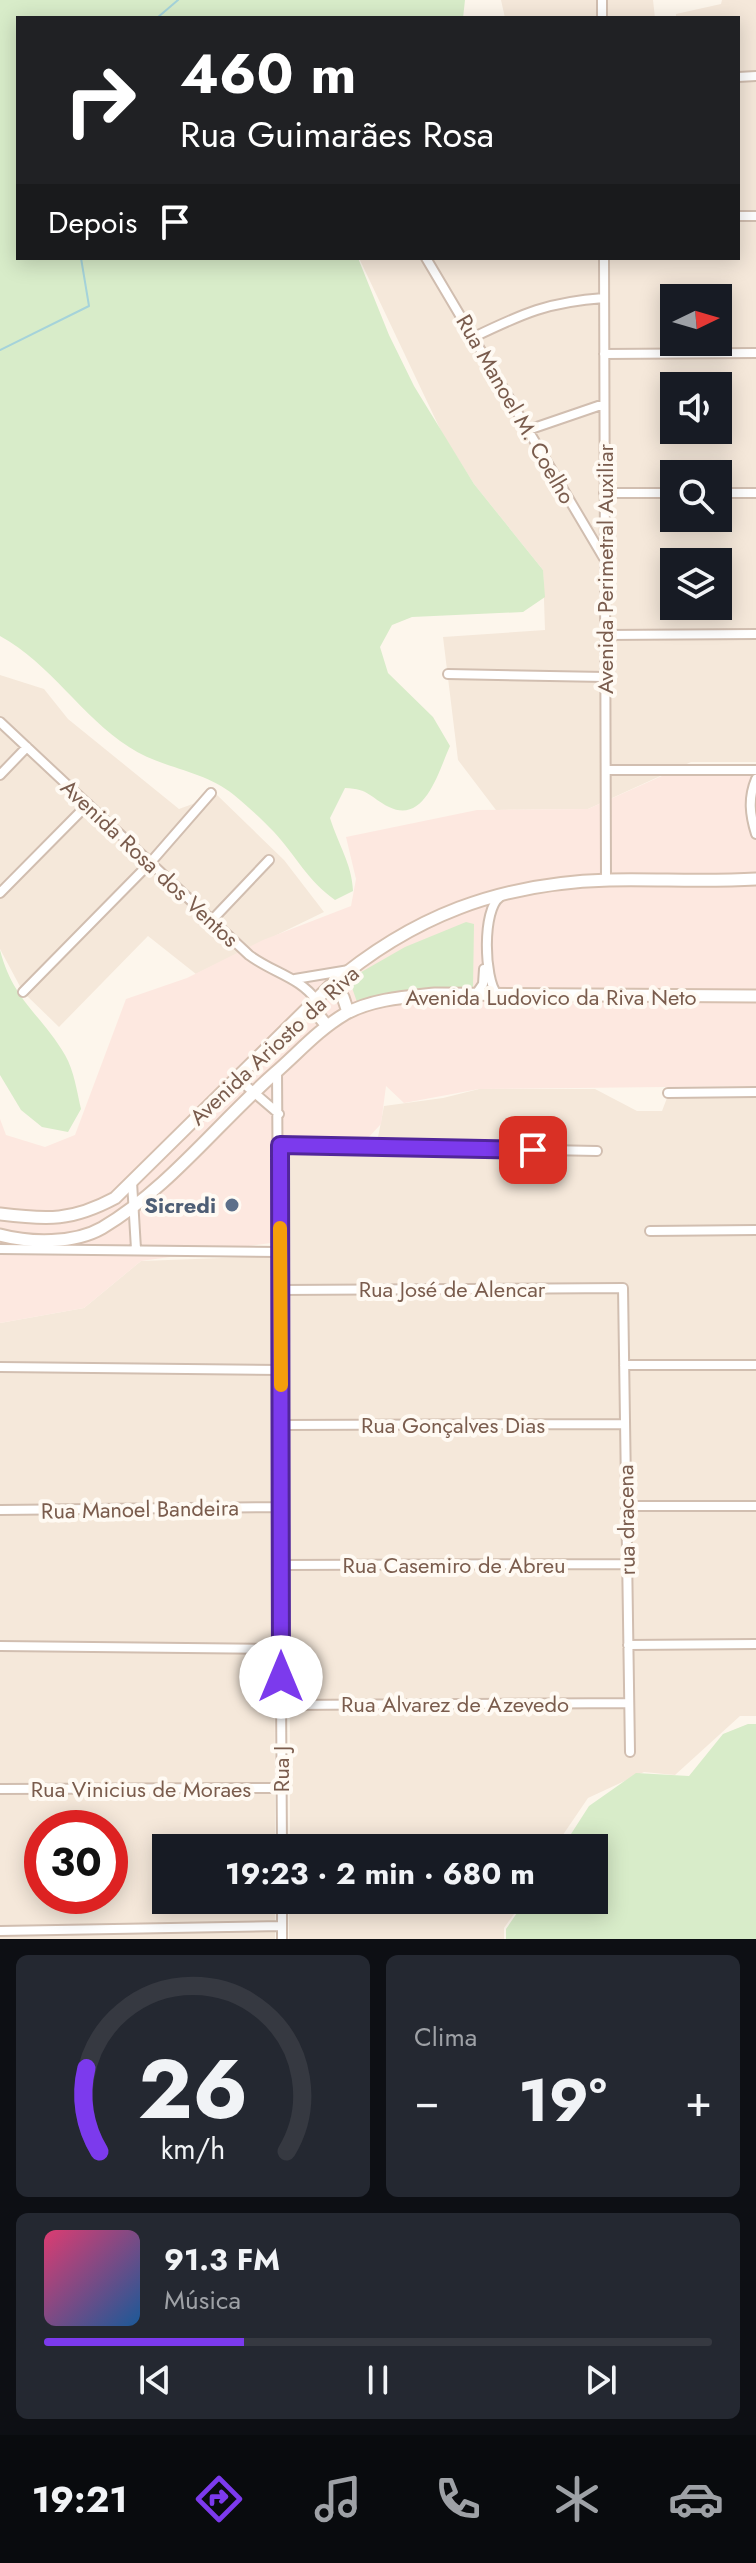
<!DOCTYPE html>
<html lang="pt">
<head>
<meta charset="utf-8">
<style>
  :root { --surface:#171b24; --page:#242831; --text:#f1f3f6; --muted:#9ea1a6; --line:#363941; --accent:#7c3aed }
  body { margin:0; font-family:Jost,sans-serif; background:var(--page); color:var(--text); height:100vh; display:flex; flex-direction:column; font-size:30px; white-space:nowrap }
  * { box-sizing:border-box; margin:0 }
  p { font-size:26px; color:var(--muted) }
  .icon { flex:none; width:44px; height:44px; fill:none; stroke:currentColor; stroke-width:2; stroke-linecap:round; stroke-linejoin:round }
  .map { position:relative; height:1939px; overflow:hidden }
  .sheet { display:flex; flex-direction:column; gap:16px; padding:16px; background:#0d0f14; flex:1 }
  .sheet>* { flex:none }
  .banner { position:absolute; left:16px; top:16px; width:724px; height:244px; border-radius:0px; box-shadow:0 4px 20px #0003; background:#202124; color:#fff; overflow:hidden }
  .needle { width:52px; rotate:85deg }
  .buttons { position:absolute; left:660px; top:284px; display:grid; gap:16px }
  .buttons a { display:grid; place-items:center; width:72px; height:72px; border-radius:0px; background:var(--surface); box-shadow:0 4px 20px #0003; font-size:40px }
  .speed { position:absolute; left:24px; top:1810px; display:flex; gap:16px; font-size:40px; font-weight:700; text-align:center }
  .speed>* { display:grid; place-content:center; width:104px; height:104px; border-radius:50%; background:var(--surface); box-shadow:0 4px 20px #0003; line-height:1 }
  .speed .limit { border:12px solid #d22; background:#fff; color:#111 }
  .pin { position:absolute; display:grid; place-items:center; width:68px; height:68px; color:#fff; margin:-34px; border-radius:16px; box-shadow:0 4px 12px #0006 }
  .me { position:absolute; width:88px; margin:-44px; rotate:0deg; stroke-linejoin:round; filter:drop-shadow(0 0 6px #0008) }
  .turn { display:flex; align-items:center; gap:28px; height:168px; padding:0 32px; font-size:36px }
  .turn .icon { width:104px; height:104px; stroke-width:2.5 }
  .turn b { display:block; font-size:56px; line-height:68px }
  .then { display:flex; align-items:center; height:76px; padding:0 32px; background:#0003; gap:16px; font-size:30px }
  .big { font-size:60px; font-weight:700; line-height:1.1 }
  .sheet .widget { flex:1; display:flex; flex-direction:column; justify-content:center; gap:12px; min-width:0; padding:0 28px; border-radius:12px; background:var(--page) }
  .sheet .dial { align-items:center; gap:0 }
  .dial svg { height:208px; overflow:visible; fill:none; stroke:var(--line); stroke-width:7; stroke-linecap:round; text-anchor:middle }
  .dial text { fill:var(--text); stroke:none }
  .song { display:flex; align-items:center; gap:24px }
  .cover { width:96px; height:96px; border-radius:12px; background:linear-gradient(135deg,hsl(340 70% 55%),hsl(210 70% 35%)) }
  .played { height:8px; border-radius:4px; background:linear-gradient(90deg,var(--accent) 30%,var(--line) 30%) }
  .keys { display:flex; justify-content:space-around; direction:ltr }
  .heat { display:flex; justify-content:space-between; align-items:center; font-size:44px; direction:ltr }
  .sheet .tiles { flex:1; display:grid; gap:16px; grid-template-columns:1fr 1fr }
  .widget:last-child { grid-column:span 2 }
  .trip { position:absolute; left:152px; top:1834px; width:456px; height:80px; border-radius:0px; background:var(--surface); box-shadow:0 4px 20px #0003; font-weight:700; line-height:80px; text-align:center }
  .tab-bar { display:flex; height:128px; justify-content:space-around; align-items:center; background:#090b0e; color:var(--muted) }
  .tab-bar .icon { width:56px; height:56px }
  .tab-bar .active { color:var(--accent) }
  .tab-bar b { font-size:36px; color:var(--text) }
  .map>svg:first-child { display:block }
</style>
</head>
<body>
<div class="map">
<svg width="756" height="1939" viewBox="0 0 756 1939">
  <rect width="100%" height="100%" fill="#fdf6ec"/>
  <path fill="#f5e8da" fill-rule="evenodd" d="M501,0H653L655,18H505Z
    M722,0H756V762H691L588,809L496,810L458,760L443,637L545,630L543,570L474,484L442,433L359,258H738V18H676V14L721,4ZM674,298H718V342H674ZM674,386H718V430H674ZM674,474H718V518H674ZM674,562H718V606H674Z
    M0,675L44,689L68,719L179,809L217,795L284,860L324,912L196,974L148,936L59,1027L23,992L0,949Z
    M479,1089H595L637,1111H662L667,1098L756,1097V1716H740L675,1775L644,1772L588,1798L554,1848H290L289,1152L375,1153L384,1106L443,1098Z
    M274,1256L275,1848H166V1900H275V1939H0V1323L84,1308L141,1261ZM42,1828H110V1896H42Z
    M289,1900H524L504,1928V1939H289Z"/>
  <path fill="#fde8e0" d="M664,775L756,776V1086L479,1089L404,1103L386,1086L381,1124L367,1139L285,1142L271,1243L141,1261L84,1308L0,1323V1119L6,1135L45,1147L75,1135L126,999L187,978L263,940L351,906L356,879L346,837L477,810L588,809Z"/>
  <path fill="#d8ecc9" d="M0,0H465L463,18H18V258H358L389,335L414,386L474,484L543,570L545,597L523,612L412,617L392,625L380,647L388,673L433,717L450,746C439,770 425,825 389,807C369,797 370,789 345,788L330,818C338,844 352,864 353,891L335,900C308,881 296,856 274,832C262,819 247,806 234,795C204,770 162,769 129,747C81,716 51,664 0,636Z
    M466,922L474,924L473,988H434L357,1002L349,979L405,947Z
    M0,950C13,1001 42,1015 65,1055C74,1070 77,1092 81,1109L68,1132L42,1127L21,1110L0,1075Z
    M748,1724H756V1939H506V1929L526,1900H594V1848H562L589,1806L636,1773L689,1776L723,1734Z"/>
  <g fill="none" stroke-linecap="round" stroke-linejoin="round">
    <path stroke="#a5d3da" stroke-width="2" d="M157,18L178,0
      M0,350L89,306L81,258"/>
    <defs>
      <path id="street" d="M602,0V18
        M738,77L756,76
        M738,216H756
        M426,258L605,560
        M604,258L606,880
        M474,337C524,313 548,302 604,298
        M604,354L756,353
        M528,430L604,404
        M604,493H674
        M718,493H756
        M605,635L756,634
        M448,674L605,677
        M0,722L249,955C273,973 300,977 317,1001
        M606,770H756
        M0,775L27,747
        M756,779C748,798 750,815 756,834
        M0,893L88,804
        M212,920L269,860
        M295,979L349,970
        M23,992L150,863L211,793
        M476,994L483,984L484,969
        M497,994C484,979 482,909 500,897
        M277,1071L282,1848
        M237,1078L279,1114
        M668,1093L756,1092
        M280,1145L597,1151
        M132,1182L136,1249
        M650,1231L756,1230
        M0,1249L280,1252
        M280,1290L623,1288L630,1752
        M624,1365H756
        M0,1367L281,1370
        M281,1425L625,1424
        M626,1506H756
        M0,1510L281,1507
        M281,1565L627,1564
        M628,1645L756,1644
        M0,1646L281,1649
        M281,1705L629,1703
        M0,1789L281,1788
        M282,1844L547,1842
        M282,1900V1939
        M0,1931L282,1926"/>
      <path id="secondary" d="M329,987L343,997L348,1012
        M317,1001L319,1016L327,1026
        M0,1214C48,1220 72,1221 115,1198L329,987C412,916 499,883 609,880C658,879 707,882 756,879
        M0,1235C30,1243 74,1244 102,1228C168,1189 218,1123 275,1073C299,1052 318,1030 345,1014C372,999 405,997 435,994L756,996"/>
    </defs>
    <use href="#street" stroke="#d1beb0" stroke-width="12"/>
    <use href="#secondary" stroke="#d6c0b0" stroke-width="15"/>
    <use href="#street" stroke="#fff" stroke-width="8"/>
    <use href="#secondary" stroke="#fff" stroke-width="11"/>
  </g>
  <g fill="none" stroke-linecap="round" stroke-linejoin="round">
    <defs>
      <path id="route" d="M281,1677L280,1145L533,1150"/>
    </defs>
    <use href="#route" stroke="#51269a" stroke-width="20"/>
    <use href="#route" stroke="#7c3aed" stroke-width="14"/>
    <path stroke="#f59e0b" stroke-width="14" d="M280,1228L281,1385"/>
  </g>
  <circle fill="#5c6f8a" stroke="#fffaf3" stroke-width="3" cx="232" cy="1205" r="8"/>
  <g text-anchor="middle" stroke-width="8" stroke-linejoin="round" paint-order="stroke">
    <g font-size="22" fill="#7a5c4d" stroke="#fffaf3">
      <text transform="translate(516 409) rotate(60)" y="8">Rua Manoel M. Coelho</text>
      <text transform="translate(605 569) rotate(-90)" y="8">Avenida Perimetral Auxiliar</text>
      <text transform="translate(150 863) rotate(43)" y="8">Avenida Rosa dos Ventos</text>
      <text x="551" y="1005">Avenida Ludovico da Riva Neto</text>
      <text transform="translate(274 1045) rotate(-43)" y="8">Avenida Ariosto da Riva</text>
      <text x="452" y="1297">Rua José de Alencar</text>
      <text x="453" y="1433">Rua Gonçalves Dias</text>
      <text transform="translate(140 1509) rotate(-1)" y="8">Rua Manoel Bandeira</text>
      <text transform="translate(626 1520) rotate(-91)" y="8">rua dracena</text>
      <text x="454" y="1573">Rua Casemiro de Abreu</text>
      <text x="455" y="1712">Rua Alvarez de Azevedo</text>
      <text transform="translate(281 1769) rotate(-90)" y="8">Rua J</text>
      <text x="141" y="1797">Rua Vinicius de Moraes</text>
    </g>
    <g font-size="22" font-weight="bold" fill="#4e5e75" stroke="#fffaf3" text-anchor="end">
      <text x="216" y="1213">Sicredi</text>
    </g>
  </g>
</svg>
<div class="buttons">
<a><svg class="needle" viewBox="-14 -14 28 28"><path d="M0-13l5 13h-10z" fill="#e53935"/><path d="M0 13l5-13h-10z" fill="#9ea1a6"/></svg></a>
<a><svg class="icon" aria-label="sound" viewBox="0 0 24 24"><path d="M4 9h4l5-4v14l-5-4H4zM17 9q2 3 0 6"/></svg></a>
<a><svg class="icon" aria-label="search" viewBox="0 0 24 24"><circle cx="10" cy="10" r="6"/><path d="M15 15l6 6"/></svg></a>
<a><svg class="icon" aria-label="layers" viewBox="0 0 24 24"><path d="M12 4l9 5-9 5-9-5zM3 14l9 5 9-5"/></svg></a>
</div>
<div class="speed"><div class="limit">30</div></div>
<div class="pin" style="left:533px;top:1150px;background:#d93025"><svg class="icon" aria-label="arrive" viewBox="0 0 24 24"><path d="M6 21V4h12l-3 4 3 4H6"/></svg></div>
<svg class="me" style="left:281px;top:1677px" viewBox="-20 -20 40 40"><circle r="19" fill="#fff"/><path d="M0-13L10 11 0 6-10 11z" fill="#7c3aed"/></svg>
<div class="trip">19:23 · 2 min · 680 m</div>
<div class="banner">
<div class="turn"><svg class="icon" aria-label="right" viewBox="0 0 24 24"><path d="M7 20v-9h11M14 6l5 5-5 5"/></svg><div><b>460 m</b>Rua Guimarães Rosa</div></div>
<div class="then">Depois<svg class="icon" aria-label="arrive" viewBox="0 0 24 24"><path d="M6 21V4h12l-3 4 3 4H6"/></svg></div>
</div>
</div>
<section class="sheet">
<div class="tiles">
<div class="widget dial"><svg viewBox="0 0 100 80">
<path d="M14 69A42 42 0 1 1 86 69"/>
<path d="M14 69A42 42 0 0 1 9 37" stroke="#7c3aed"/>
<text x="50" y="56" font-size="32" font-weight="700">26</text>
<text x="50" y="72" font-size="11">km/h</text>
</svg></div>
<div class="widget"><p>Clima</p>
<div class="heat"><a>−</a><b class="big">19°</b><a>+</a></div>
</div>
<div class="widget">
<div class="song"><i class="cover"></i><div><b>91.3 FM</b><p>Música</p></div></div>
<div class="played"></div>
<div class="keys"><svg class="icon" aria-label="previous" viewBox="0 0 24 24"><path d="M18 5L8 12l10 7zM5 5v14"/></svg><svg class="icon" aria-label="pause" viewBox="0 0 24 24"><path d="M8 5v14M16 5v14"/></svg><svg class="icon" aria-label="next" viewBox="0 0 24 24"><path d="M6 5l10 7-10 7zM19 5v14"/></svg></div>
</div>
</div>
</section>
<nav class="tab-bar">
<b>19:21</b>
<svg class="icon active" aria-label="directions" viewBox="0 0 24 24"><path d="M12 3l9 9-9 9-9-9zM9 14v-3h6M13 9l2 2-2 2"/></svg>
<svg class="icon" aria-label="music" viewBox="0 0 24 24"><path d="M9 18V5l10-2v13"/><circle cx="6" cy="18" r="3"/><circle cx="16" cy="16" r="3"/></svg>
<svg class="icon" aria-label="phone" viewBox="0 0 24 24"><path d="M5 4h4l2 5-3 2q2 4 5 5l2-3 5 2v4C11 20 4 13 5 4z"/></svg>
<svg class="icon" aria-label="climate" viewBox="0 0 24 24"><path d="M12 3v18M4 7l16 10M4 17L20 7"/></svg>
<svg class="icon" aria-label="car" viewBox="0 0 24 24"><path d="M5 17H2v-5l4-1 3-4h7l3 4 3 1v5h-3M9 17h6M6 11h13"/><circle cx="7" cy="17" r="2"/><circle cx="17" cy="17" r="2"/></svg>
</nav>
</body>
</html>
